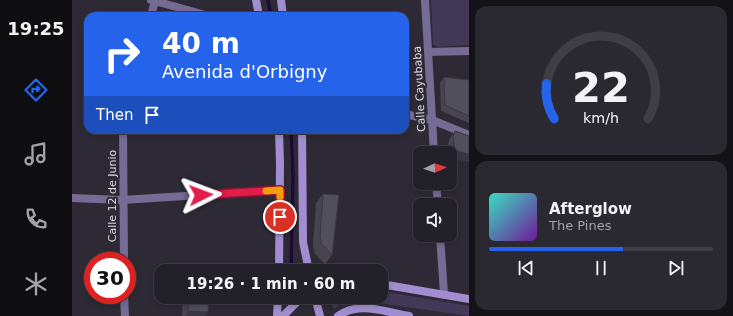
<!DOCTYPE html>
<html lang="en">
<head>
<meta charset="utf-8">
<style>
  :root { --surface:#222028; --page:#2a2830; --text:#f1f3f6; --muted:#a2a3a8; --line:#3f3e45; --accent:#2563eb }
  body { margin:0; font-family:"DejaVu Sans",sans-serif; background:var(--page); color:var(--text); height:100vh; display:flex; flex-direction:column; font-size:15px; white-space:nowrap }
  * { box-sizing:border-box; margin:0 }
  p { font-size:13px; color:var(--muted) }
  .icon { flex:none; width:22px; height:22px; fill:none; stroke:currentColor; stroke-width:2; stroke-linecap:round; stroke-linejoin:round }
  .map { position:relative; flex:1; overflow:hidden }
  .panel { display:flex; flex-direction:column; gap:6px; padding:6px; background:#131216; width:264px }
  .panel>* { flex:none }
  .banner { position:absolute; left:12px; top:12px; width:325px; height:122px; border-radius:12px; box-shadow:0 2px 6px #0003,0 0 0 1px var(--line); background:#2563eb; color:#fff; overflow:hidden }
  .needle { width:26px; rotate:87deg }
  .controls { position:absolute; left:341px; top:146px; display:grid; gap:8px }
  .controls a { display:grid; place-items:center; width:44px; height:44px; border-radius:8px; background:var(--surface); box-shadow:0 2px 6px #0003,0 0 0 1px var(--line); font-size:20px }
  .speed { position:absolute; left:12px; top:252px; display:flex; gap:8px; font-size:20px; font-weight:700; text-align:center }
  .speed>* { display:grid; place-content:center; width:52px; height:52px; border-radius:50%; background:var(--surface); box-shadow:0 2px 6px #0003,0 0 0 1px var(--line); line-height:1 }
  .speed .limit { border:6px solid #d22; background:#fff; color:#111 }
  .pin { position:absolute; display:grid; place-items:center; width:34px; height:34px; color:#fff; margin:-17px; border:2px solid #fff; border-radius:50%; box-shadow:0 1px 4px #0007 }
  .me { position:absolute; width:44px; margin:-22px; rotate:87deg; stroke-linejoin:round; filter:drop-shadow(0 0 3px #0008) }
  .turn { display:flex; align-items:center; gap:14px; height:84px; padding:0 12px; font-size:18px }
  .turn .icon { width:52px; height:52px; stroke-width:2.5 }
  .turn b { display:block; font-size:28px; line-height:34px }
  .then { display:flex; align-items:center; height:38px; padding:0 12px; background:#0003; gap:8px; font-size:15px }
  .panel .tile { flex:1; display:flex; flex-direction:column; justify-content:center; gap:6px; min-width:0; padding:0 14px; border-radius:12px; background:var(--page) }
  .panel .dial { align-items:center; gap:0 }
  .dial svg { height:104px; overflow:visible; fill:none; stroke:var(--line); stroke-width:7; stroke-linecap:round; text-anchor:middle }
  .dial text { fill:var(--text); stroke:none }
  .song { display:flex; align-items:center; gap:12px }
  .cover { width:48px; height:48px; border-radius:6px; background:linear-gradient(135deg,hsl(170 70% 55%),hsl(280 70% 35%)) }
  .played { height:4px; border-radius:2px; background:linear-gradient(90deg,var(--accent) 60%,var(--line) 60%) }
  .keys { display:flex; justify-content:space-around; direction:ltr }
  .trip { position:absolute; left:82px; top:264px; width:234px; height:40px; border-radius:12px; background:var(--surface); box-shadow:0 2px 6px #0003,0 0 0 1px var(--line); font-weight:700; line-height:40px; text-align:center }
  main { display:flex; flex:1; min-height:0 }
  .dock { display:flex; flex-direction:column; width:72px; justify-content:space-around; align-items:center; background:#0e0d10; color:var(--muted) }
  .dock .icon { width:28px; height:28px }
  .dock .selected { color:var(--accent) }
  .dock b { font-size:18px; color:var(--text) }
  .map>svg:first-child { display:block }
</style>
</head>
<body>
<main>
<nav class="dock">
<b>19:25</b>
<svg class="icon selected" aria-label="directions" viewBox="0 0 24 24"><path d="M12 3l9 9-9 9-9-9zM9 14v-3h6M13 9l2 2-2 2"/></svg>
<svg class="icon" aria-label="music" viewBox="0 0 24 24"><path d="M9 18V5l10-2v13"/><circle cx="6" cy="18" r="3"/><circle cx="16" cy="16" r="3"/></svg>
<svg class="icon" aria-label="phone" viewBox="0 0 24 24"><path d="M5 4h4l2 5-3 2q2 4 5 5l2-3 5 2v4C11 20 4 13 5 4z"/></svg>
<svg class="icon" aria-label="climate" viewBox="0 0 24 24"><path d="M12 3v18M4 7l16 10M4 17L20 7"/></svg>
</nav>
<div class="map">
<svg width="397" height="316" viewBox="0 0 397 316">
  <rect width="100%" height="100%" fill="#2d2a36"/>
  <path fill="#413957" d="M359,0H397V45L365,47L361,44Z
    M309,291L397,306V316L286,300L272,302L262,309L256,297H309Z"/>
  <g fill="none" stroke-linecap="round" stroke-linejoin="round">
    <path stroke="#1c0a37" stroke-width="3.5" d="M196,0L199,16
      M219,130L221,176L219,271"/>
    <path stroke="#766b95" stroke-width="8" d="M79,0L137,16
      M353,0L362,153
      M79,16L83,1
      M356,52L397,51
      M333,114L360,120L397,135
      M51,130L52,261
      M364,183L366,205
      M0,198L50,200L208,190
      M368,235L372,294
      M52,295L53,316"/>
    <path stroke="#a18ed0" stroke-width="8" d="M184,0L187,16
      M209,0L211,16
      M207,130L208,164L207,271
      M230,130L231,242L237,271
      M309,284L397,299
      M243,297L248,316
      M205,316L206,297
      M211,316L230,297
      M266,316C287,301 313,312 337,316"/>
  </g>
  <path fill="#47444f" d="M372,77L397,80V123L369,111L368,83Z
    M383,131L397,136L378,158V153H377L376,144L378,138Z
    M251,194L260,255L253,264L243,254L241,246L244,203Z
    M111,297H137L133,316H110Z"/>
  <path fill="#393740" d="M383,151L397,154V162L378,158Z
    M116,311L136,312L133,316H113Z"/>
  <path fill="#524f5c" stroke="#393740" d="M372,77L397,80V116L373,105Z
    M383,131L397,136V154L383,151L381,137Z
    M251,194L267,195L260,255L250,244L248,237Z
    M125,269H138V271H125Z
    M117,297H137L136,312L116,311Z"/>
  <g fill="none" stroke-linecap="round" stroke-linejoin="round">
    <defs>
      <path id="route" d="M129,195L208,190V217"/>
    </defs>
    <use href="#route" stroke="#92132f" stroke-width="10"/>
    <use href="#route" stroke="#e11d48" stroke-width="7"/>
    <path stroke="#f59e0b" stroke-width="7" d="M194,191L208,190V197"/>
  </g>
  <g text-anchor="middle" stroke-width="4" stroke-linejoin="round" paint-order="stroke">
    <g font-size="11" fill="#dddbe3" stroke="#2d2a36">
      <text transform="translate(347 89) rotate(-93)" y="4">Calle Cayubaba</text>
      <text transform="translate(40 196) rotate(-90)" y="4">Calle 12 de Junio</text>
    </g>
  </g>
</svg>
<div class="controls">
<a><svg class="needle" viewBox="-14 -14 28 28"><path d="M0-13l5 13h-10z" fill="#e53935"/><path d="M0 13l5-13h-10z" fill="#a2a3a8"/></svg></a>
<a><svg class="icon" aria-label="sound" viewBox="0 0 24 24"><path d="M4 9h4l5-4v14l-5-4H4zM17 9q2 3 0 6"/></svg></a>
</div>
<div class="speed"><div class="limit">30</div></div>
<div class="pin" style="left:208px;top:217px;background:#d93025"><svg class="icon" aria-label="arrive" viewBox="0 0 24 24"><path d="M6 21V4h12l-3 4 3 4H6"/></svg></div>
<svg class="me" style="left:129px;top:195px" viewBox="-20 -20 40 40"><path d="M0-17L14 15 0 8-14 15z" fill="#e11d48" stroke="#fff" stroke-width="4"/></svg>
<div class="trip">19:26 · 1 min · 60 m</div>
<div class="banner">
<div class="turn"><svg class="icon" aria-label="right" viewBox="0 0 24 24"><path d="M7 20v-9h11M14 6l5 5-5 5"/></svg><div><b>40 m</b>Avenida d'Orbigny</div></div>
<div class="then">Then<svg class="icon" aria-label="arrive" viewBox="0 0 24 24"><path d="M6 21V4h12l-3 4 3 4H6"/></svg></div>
</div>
</div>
<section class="panel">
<div class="tile dial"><svg viewBox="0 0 100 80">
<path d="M14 69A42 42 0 1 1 86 69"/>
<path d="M14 69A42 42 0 0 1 8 42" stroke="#2563eb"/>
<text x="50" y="56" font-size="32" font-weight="700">22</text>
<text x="50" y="72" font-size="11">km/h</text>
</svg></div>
<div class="tile">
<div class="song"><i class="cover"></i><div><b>Afterglow</b><p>The Pines</p></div></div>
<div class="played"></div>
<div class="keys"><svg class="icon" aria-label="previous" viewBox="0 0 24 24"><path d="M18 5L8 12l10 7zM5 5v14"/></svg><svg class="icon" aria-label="pause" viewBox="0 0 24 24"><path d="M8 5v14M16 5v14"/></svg><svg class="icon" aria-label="next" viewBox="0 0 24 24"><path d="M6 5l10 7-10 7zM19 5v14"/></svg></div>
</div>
</section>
</main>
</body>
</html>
